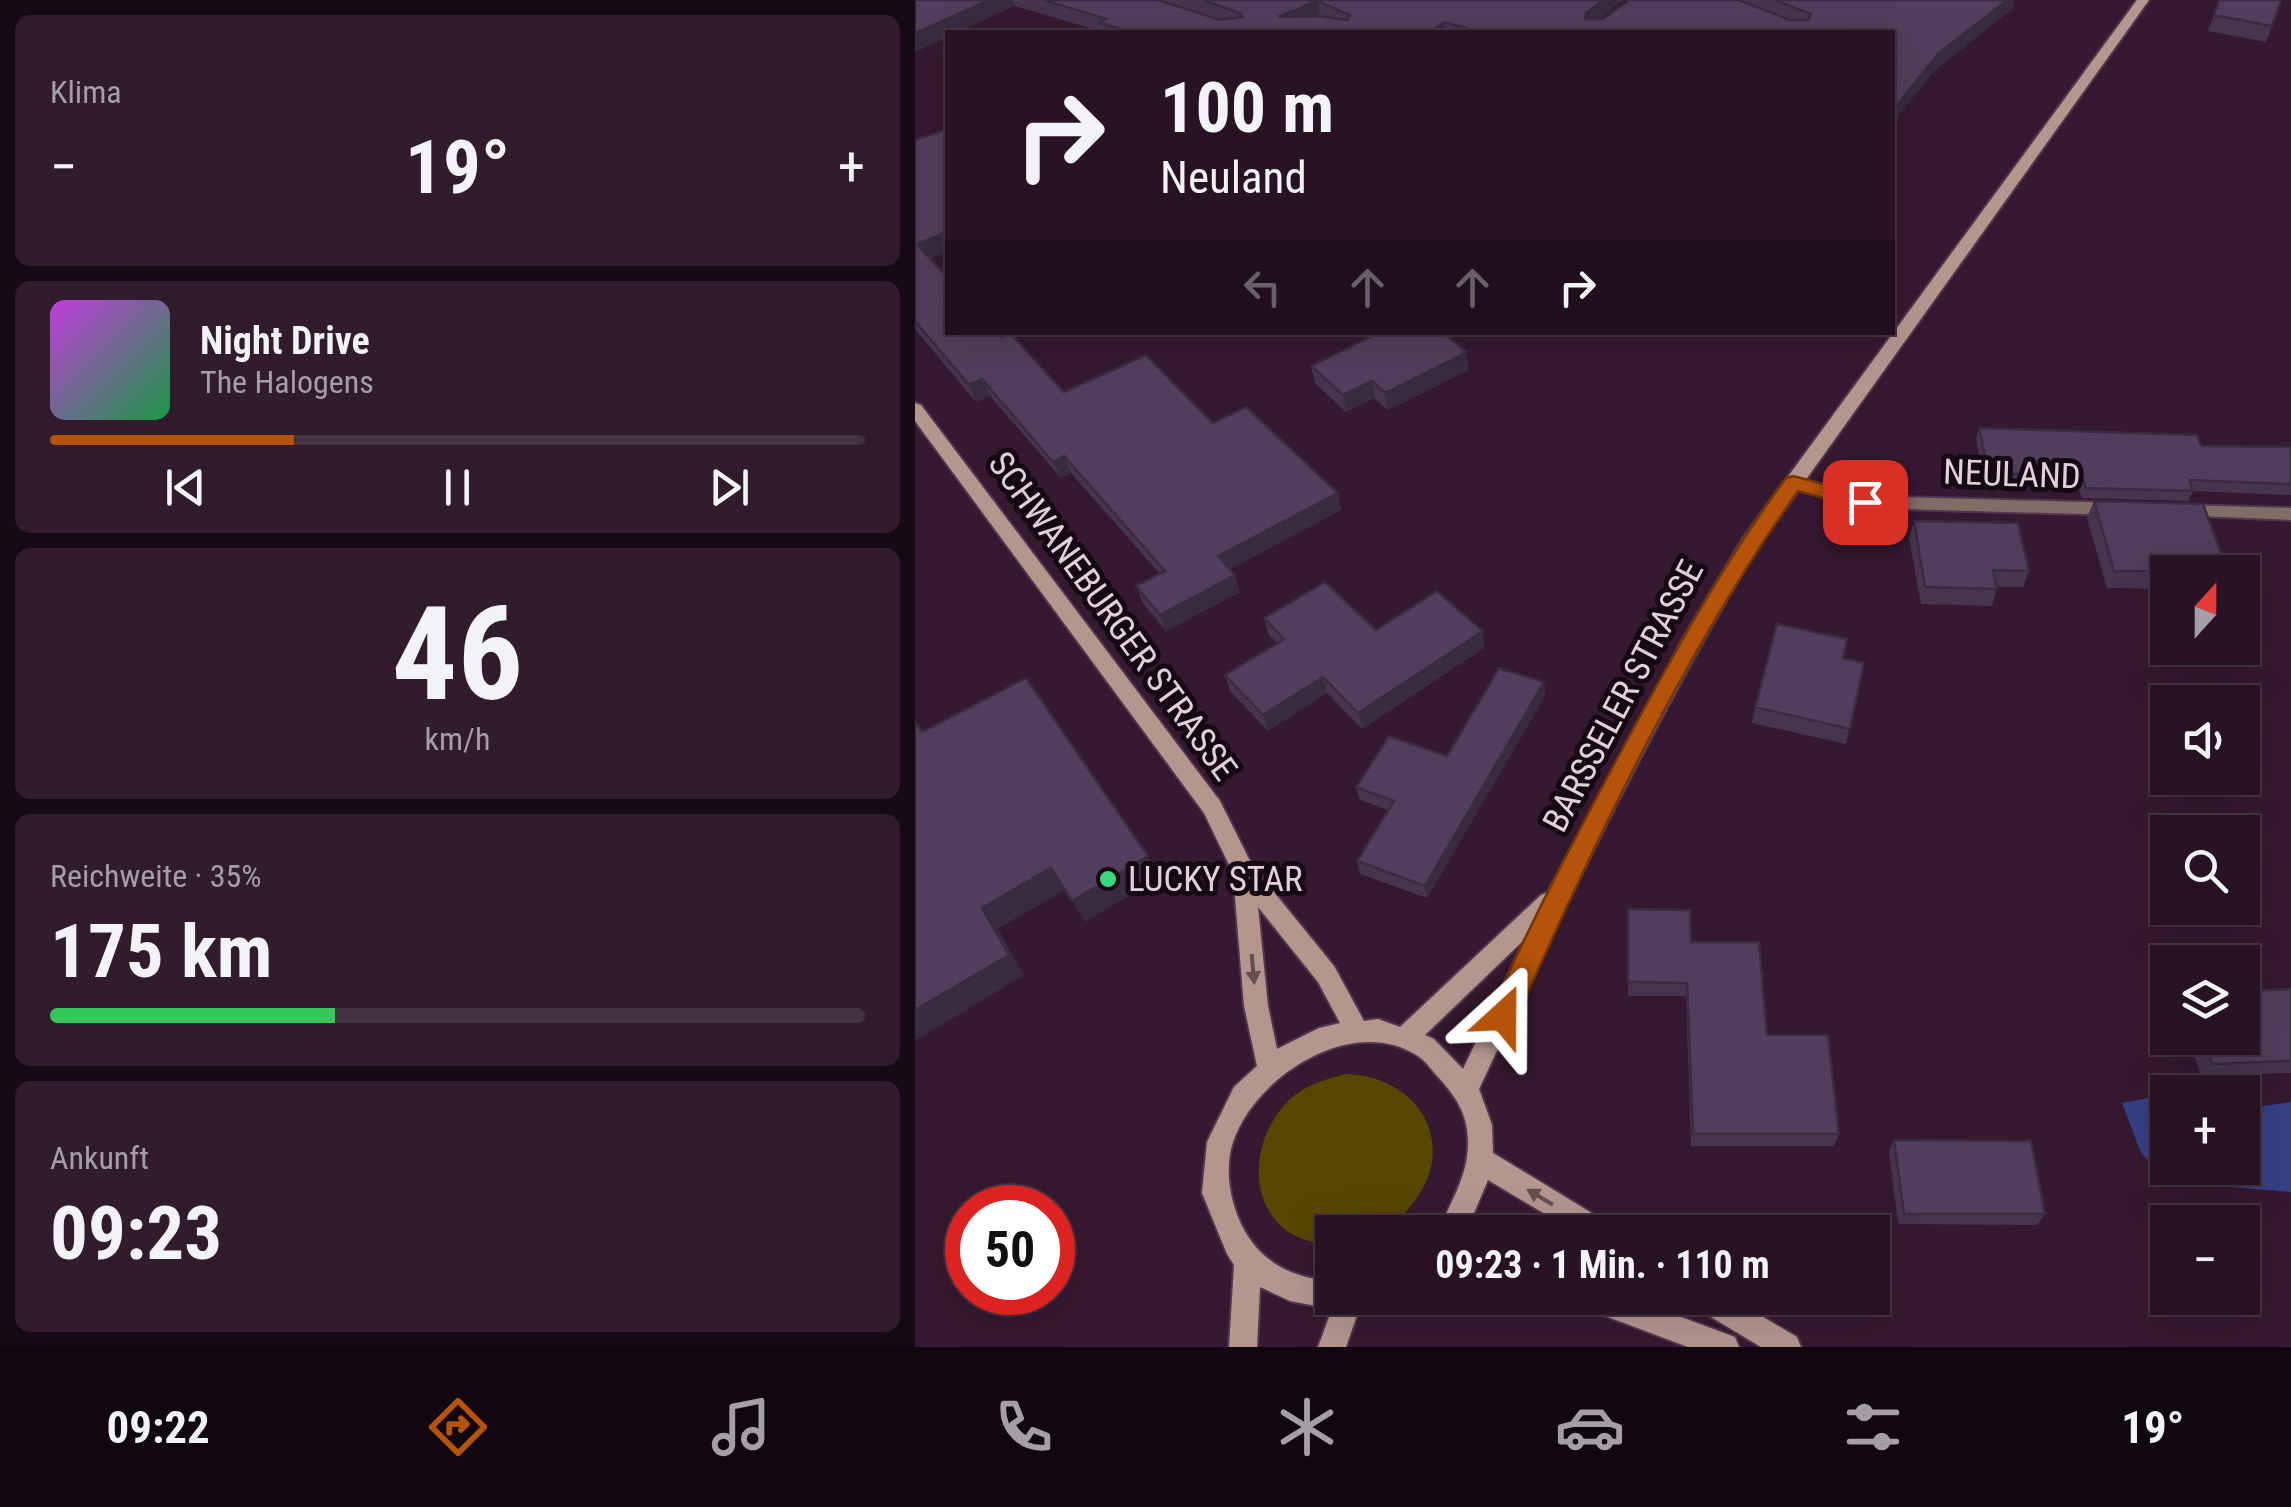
<!DOCTYPE html>
<html lang="de">
<head>
<meta charset="utf-8">
<style>
  :root { --surface:#281324; --page:#301c2c; --text:#f1f3f6; --muted:#a59ea6; --line:#443241; --accent:#b45309 }
  body { margin:0; font-family:"Roboto Condensed",sans-serif; background:var(--page); color:var(--text); height:100vh; display:flex; flex-direction:column; font-size:38px; white-space:nowrap }
  * { box-sizing:border-box; margin:0 }
  p { font-size:32px; color:var(--muted) }
  .icon { flex:none; width:55px; height:55px; fill:none; stroke:currentColor; stroke-width:2; stroke-linecap:round; stroke-linejoin:round }
  .map { position:relative; flex:1; overflow:hidden }
  .sheet { display:flex; flex-direction:column; gap:15px; padding:15px; background:#160a14; width:915px }
  .sheet>* { flex:none }
  .top-card { position:absolute; left:30px; top:30px; width:950px; height:305px; border-radius:0px; box-shadow:0 10px 40px #0002,0 0 0 2px var(--line); background:#281324; color:var(--text); overflow:hidden }
  .needle { width:65px; rotate:21deg }
  .tools { position:absolute; left:1235px; top:555px; display:grid; gap:20px }
  .tools a { display:grid; place-items:center; width:110px; height:110px; border-radius:0px; background:var(--surface); box-shadow:0 10px 40px #0002,0 0 0 2px var(--line); font-size:50px }
  .speed { position:absolute; left:30px; top:1185px; display:flex; gap:20px; font-size:50px; font-weight:700; text-align:center }
  .speed>* { display:grid; place-content:center; width:130px; height:130px; border-radius:50%; background:var(--surface); box-shadow:0 10px 40px #0002,0 0 0 2px var(--line); line-height:1 }
  .speed .limit { border:15px solid #d22; background:#fff; color:#111 }
  .pin { position:absolute; display:grid; place-items:center; width:85px; height:85px; color:#fff; margin:-42px; border-radius:20px; box-shadow:0 5px 15px #0006 }
  .me { position:absolute; width:110px; margin:-55px; rotate:24deg; stroke-linejoin:round; filter:drop-shadow(0 0 8px #0008) }
  .turn { display:flex; align-items:center; gap:35px; height:210px; padding:0 50px; font-size:45px }
  .turn .icon { width:130px; height:130px; stroke-width:2.5 }
  .turn b { display:block; font-size:70px; line-height:85px }
  .lanes { display:flex; align-items:center; height:95px; padding:0 50px; background:#0003; justify-content:center; gap:50px; direction:ltr }
  .lanes .off { opacity:.35 }
  .big { font-size:75px; font-weight:700; line-height:1.1 }
  .sheet .widget { flex:1; display:flex; flex-direction:column; justify-content:center; gap:15px; min-width:0; padding:0 35px; border-radius:15px; background:var(--page) }
  .sheet .dial { align-items:center; gap:0 }
  .dial b { font-size:130px; line-height:1 }
  .song { display:flex; align-items:center; gap:30px }
  .cover { width:120px; height:120px; border-radius:15px; background:linear-gradient(135deg,hsl(290 70% 55%),hsl(140 70% 35%)) }
  .played { height:10px; border-radius:5px; background:linear-gradient(90deg,var(--accent) 30%,var(--line) 30%) }
  .keys { display:flex; justify-content:space-around; direction:ltr }
  .heat { display:flex; justify-content:space-between; align-items:center; font-size:55px; direction:ltr }
  .charge { height:15px; border-radius:8px; background:linear-gradient(90deg,#34c759 35%,var(--line) 0) }
  .trip { position:absolute; left:400px; top:1215px; width:575px; height:100px; border-radius:0px; background:var(--surface); box-shadow:0 10px 40px #0002,0 0 0 2px var(--line); font-weight:700; line-height:100px; text-align:center }
  .tab-bar { display:flex; height:160px; justify-content:space-around; align-items:center; background:#10080e; color:var(--muted) }
  .tab-bar .icon { width:70px; height:70px }
  .tab-bar .selected { color:var(--accent) }
  .tab-bar b { font-size:45px; color:var(--text) }
  main { display:flex; flex:1; min-height:0 }
  .map>svg:first-child { display:block }
</style>
</head>
<body>
<main>
<section class="sheet">
<div class="widget"><p>Klima</p>
<div class="heat"><a>−</a><b class="big">19°</b><a>+</a></div>
</div>
<div class="widget">
<div class="song"><i class="cover"></i><div><b>Night Drive</b><p>The Halogens</p></div></div>
<div class="played"></div>
<div class="keys"><svg class="icon" aria-label="previous" viewBox="0 0 24 24"><path d="M18 5L8 12l10 7zM5 5v14"/></svg><svg class="icon" aria-label="pause" viewBox="0 0 24 24"><path d="M8 5v14M16 5v14"/></svg><svg class="icon" aria-label="next" viewBox="0 0 24 24"><path d="M6 5l10 7-10 7zM19 5v14"/></svg></div>
</div>
<div class="widget dial"><b>46</b><p>km/h</p></div>
<div class="widget"><p>Reichweite · 35%</p><b class="big">175 km</b><div class="charge"></div></div>
<div class="widget"><p>Ankunft</p><b class="big">09:23</b></div>
</section>
<div class="map">
<svg width="1376" height="1347" viewBox="0 0 1376 1347">
  <rect width="100%" height="100%" fill="#351930"/>
  <path fill="#574700" d="M430,1074C506,1076 547,1148 494,1208C486,1217 477,1230 464,1232C450,1236 432,1232 418,1232L417,1246C400,1243 380,1239 367,1227C328,1191 342,1125 380,1095C394,1084 412,1079 430,1074Z"/>
  <path fill="#364085" d="M1233,1098L1252,1102V1168H1328V1109L1376,1102V1192L1255,1182L1226,1153L1207,1103Z"/>
  <g fill="none" stroke-linecap="round" stroke-linejoin="round">
    <defs>
      <path id="street" d="M878,477L950,496L1203,503L1212,509L1203,515L950,508L872,487L869,483Z
        M1267,505L1376,508V520L1261,515L1258,511L1261,507Z"/>
      <path id="secondary" d="M1222,0H1234L842,548C738,723 650,905 564,1089L577,1125L578,1153L693,1223L697,1232H660L573,1180L551,1232H524C534,1203 552,1179 553,1146C554,1117 543,1099 524,1078C518,1072 511,1061 503,1056C438,1013 340,1076 318,1142C310,1166 314,1194 323,1217C340,1259 373,1278 418,1281V1298H448L431,1347H403L417,1309L375,1301L345,1287L342,1347H314L319,1265L312,1254L287,1193L292,1142L319,1087L342,1066L329,1006L318,873L289,813L0,421V403L6,405L305,801L337,865L419,966L449,1021L463,1019L485,1027L626,895L633,892L770,635L828,538ZM343,907L403,982L425,1023L404,1028L362,1049L353,1006ZM610,939L548,1069L519,1039L510,1035Z
        M665,1298H715L820,1337L824,1347H773L669,1308Z
        M777,1298H816L882,1337L886,1347H846L781,1308Z"/>
    </defs>
    <use href="#street" stroke="#51364c" stroke-width="4"/>
    <use href="#secondary" stroke="#51364c" stroke-width="4"/>
    <use href="#street" fill="#806d68" fill-rule="evenodd"/>
    <use href="#secondary" fill="#b4968f" fill-rule="evenodd"/>
  </g>
  <path fill="#47354f" d="M0,0H243L278,11L246,0H708L684,19H688L714,0H1099L1097,9L1020,70L978,32H188L100,6L32,32V37L0,52Z
    M1304,0L1357,26L1351,42L1293,31Z
    M32,129V252L16,258L32,332L149,392L298,423L423,493L426,510L315,569L325,592L251,631L228,603L221,586L245,574L156,473L146,478L75,396L61,402L0,329V140Z
    M552,352L553,370L473,410L459,398L431,412L400,383L396,366Z
    M1064,428L1286,446L1376,447V495L1278,491L1273,501L1167,498L1163,487L1070,483L1061,439Z
    M1179,501L1252,572V589L1192,588L1172,518Z
    M999,521L1114,571L1108,587H1082L1077,606L1006,604L994,538Z
    M349,618L461,630L569,648L447,729L412,693L353,731L315,691L310,675L362,643L354,635Z
    M928,658L949,663L931,744L837,723L840,707Z
    M630,696L512,898L445,874L442,861L473,810L445,800L441,787L532,756Z
    M713,909L776,942L852,1035L924,1134L919,1146H776L771,996H713Z
    M1376,989V1073L1286,1076L1274,1038H1328Z
    M979,1140L1130,1214L1122,1225L983,1224L974,1152Z"/>
  <path fill="#392b40" d="M74,0H98L100,6L43,32H32V37L0,52V33Z
    M688,0H708L671,29V13Z
    M1092,0H1099L1097,9L1020,70L978,123V110L1023,54Z
    M402,1L405,16L363,17Z
    M529,22L530,32H515Z
    M32,232V252L10,260L2,244Z
    M552,352L553,370L473,410L470,393Z
    M67,379L75,396L61,402L54,385Z
    M457,381L459,398L431,412L428,395Z
    M149,456L156,473L146,478L138,462Z
    M423,493L426,510L308,572L303,556Z
    M320,575L325,592L251,631L245,615Z
    M568,631L569,648L447,729L443,713Z
    M408,677L412,693L353,731L348,715Z
    M629,682L630,696L512,898L510,886Z
    M233,856L244,878L170,922L157,901Z
    M136,868L150,890L83,929L109,975L0,1041V1010L67,908Z"/>
  <path fill="#523e5c" stroke="#392b40" stroke-width="2.5" fill-rule="evenodd" d="M0,0H74L0,33Z
    M128,0H243L305,20L327,17L325,13L288,0H688L671,13L670,19H688L714,0H824L875,20H893L896,14L860,0H1092L1023,54L978,110V32H566L529,22L515,32H216L185,23L192,19ZM402,1L435,15L432,20L404,16L363,17Z
    M1304,0H1366L1357,26L1299,15Z
    M32,129V232L2,244L32,277V332H83L87,337L96,334L149,392L231,355L298,423L331,407L423,493L303,556L320,575L245,615L221,586L250,571L149,456L138,462L67,379L54,385L0,321V140Z
    M466,332H527L552,352L470,393L457,381L428,395L396,366Z
    M1064,428L1282,435L1286,446L1376,447V484L1274,480L1278,491L1171,488L1167,476L1074,473Z
    M1179,501L1288,504L1313,572L1199,571Z
    M999,521L1103,523L1114,571L1078,570L1082,589L1010,587Z
    M410,582L461,630L522,591L568,631L443,713L408,677L348,715L310,675L369,639L349,618Z
    M862,624L932,639L928,658L949,663L935,729L840,707Z
    M584,668L629,682L510,886L442,861L479,801L441,787L474,736L532,756Z
    M111,678L233,856L157,901L136,868L67,908L94,955L0,1010V721L7,732Z
    M713,909L775,910L776,942H844L852,1035H913L924,1134H778L772,983L713,982Z
    M1376,989V1061L1297,1064L1289,1038H1328V991Z
    M979,1140L1116,1141L1130,1214H989Z"/>
  <defs><path id="oneway-solid" d="M-6-.8H1V-3.2L6.5 0L1 3.2V.8H-6Z" transform="scale(2.5)"/></defs>
  <g fill="#645051">
    <use href="#oneway-solid" transform="translate(338 969) rotate(85)"/>
    <use href="#oneway-solid" transform="translate(625 1197) rotate(-149)"/>
  </g>
  <path fill="#b45309" stroke="#753606" stroke-width="2.5" d="M878,476L957,497L960,502L950,509L883,491C769,652 678,845 598,1026L588,1029L578,1026L574,1016C615,923 662,834 710,744C759,653 809,562 871,478Z"/>
  <circle fill="#37d880" stroke="#150913" stroke-width="4" cx="193" cy="879" r="10"/>
  <g text-anchor="middle" stroke-width="10" stroke-linejoin="round" paint-order="stroke">
    <g font-size="35" fill="#e1cfdd" stroke="#150913">
      <text transform="translate(1097 474) rotate(2)" y="12">NEULAND</text>
      <text transform="translate(198 616) rotate(54)" y="12">SCHWANEBURGER STRASSE</text>
      <text transform="translate(708 696) rotate(-62)" y="12">BARSSELER STRASSE</text>
    </g>
    <g font-size="35" fill="#e1cfdd" stroke="#150913" text-anchor="start">
      <text x="213" y="891">LUCKY STAR</text>
    </g>
  </g>
</svg>
<div class="tools">
<a><svg class="needle" viewBox="-14 -14 28 28"><path d="M0-13l5 13h-10z" fill="#e53935"/><path d="M0 13l5-13h-10z" fill="#a59ea6"/></svg></a>
<a><svg class="icon" aria-label="sound" viewBox="0 0 24 24"><path d="M4 9h4l5-4v14l-5-4H4zM17 9q2 3 0 6"/></svg></a>
<a><svg class="icon" aria-label="search" viewBox="0 0 24 24"><circle cx="10" cy="10" r="6"/><path d="M15 15l6 6"/></svg></a>
<a><svg class="icon" aria-label="layers" viewBox="0 0 24 24"><path d="M12 4l9 5-9 5-9-5zM3 14l9 5 9-5"/></svg></a>
<a>+</a>
<a>−</a>
</div>
<div class="speed"><div class="limit">50</div></div>
<div class="pin" style="left:950px;top:502px;background:#d93025"><svg class="icon" aria-label="arrive" viewBox="0 0 24 24"><path d="M6 21V4h12l-3 4 3 4H6"/></svg></div>
<svg class="me" style="left:588px;top:1016px" viewBox="-20 -20 40 40"><path d="M0-17L14 15 0 8-14 15z" fill="#b45309" stroke="#fff" stroke-width="4"/></svg>
<div class="trip">09:23 · 1 Min. · 110 m</div>
<div class="top-card">
<div class="turn"><svg class="icon" aria-label="right" viewBox="0 0 24 24"><path d="M7 20v-9h11M14 6l5 5-5 5"/></svg><div><b>100 m</b>Neuland</div></div>
<div class="lanes"><svg class="icon off" aria-label="left" viewBox="0 0 24 24"><path d="M17 20v-9H6M10 6l-5 5 5 5"/></svg><svg class="icon off" aria-label="ahead" viewBox="0 0 24 24"><path d="M12 20V5M6 11l6-6 6 6"/></svg><svg class="icon off" aria-label="ahead" viewBox="0 0 24 24"><path d="M12 20V5M6 11l6-6 6 6"/></svg><svg class="icon" aria-label="right" viewBox="0 0 24 24"><path d="M7 20v-9h11M14 6l5 5-5 5"/></svg></div>
</div>
</div>
</main>
<nav class="tab-bar">
<b>09:22</b>
<svg class="icon selected" aria-label="directions" viewBox="0 0 24 24"><path d="M12 3l9 9-9 9-9-9zM9 14v-3h6M13 9l2 2-2 2"/></svg>
<svg class="icon" aria-label="music" viewBox="0 0 24 24"><path d="M9 18V5l10-2v13"/><circle cx="6" cy="18" r="3"/><circle cx="16" cy="16" r="3"/></svg>
<svg class="icon" aria-label="phone" viewBox="0 0 24 24"><path d="M5 4h4l2 5-3 2q2 4 5 5l2-3 5 2v4C11 20 4 13 5 4z"/></svg>
<svg class="icon" aria-label="climate" viewBox="0 0 24 24"><path d="M12 3v18M4 7l16 10M4 17L20 7"/></svg>
<svg class="icon" aria-label="car" viewBox="0 0 24 24"><path d="M5 17H2v-5l4-1 3-4h7l3 4 3 1v5h-3M9 17h6M6 11h13"/><circle cx="7" cy="17" r="2"/><circle cx="17" cy="17" r="2"/></svg>
<svg class="icon" aria-label="filters" viewBox="0 0 24 24"><path d="M4 7h16M4 17h16"/><circle cx="9" cy="7" r="2"/><circle cx="15" cy="17" r="2"/></svg>
<b>19°</b>
</nav>
</body>
</html>
